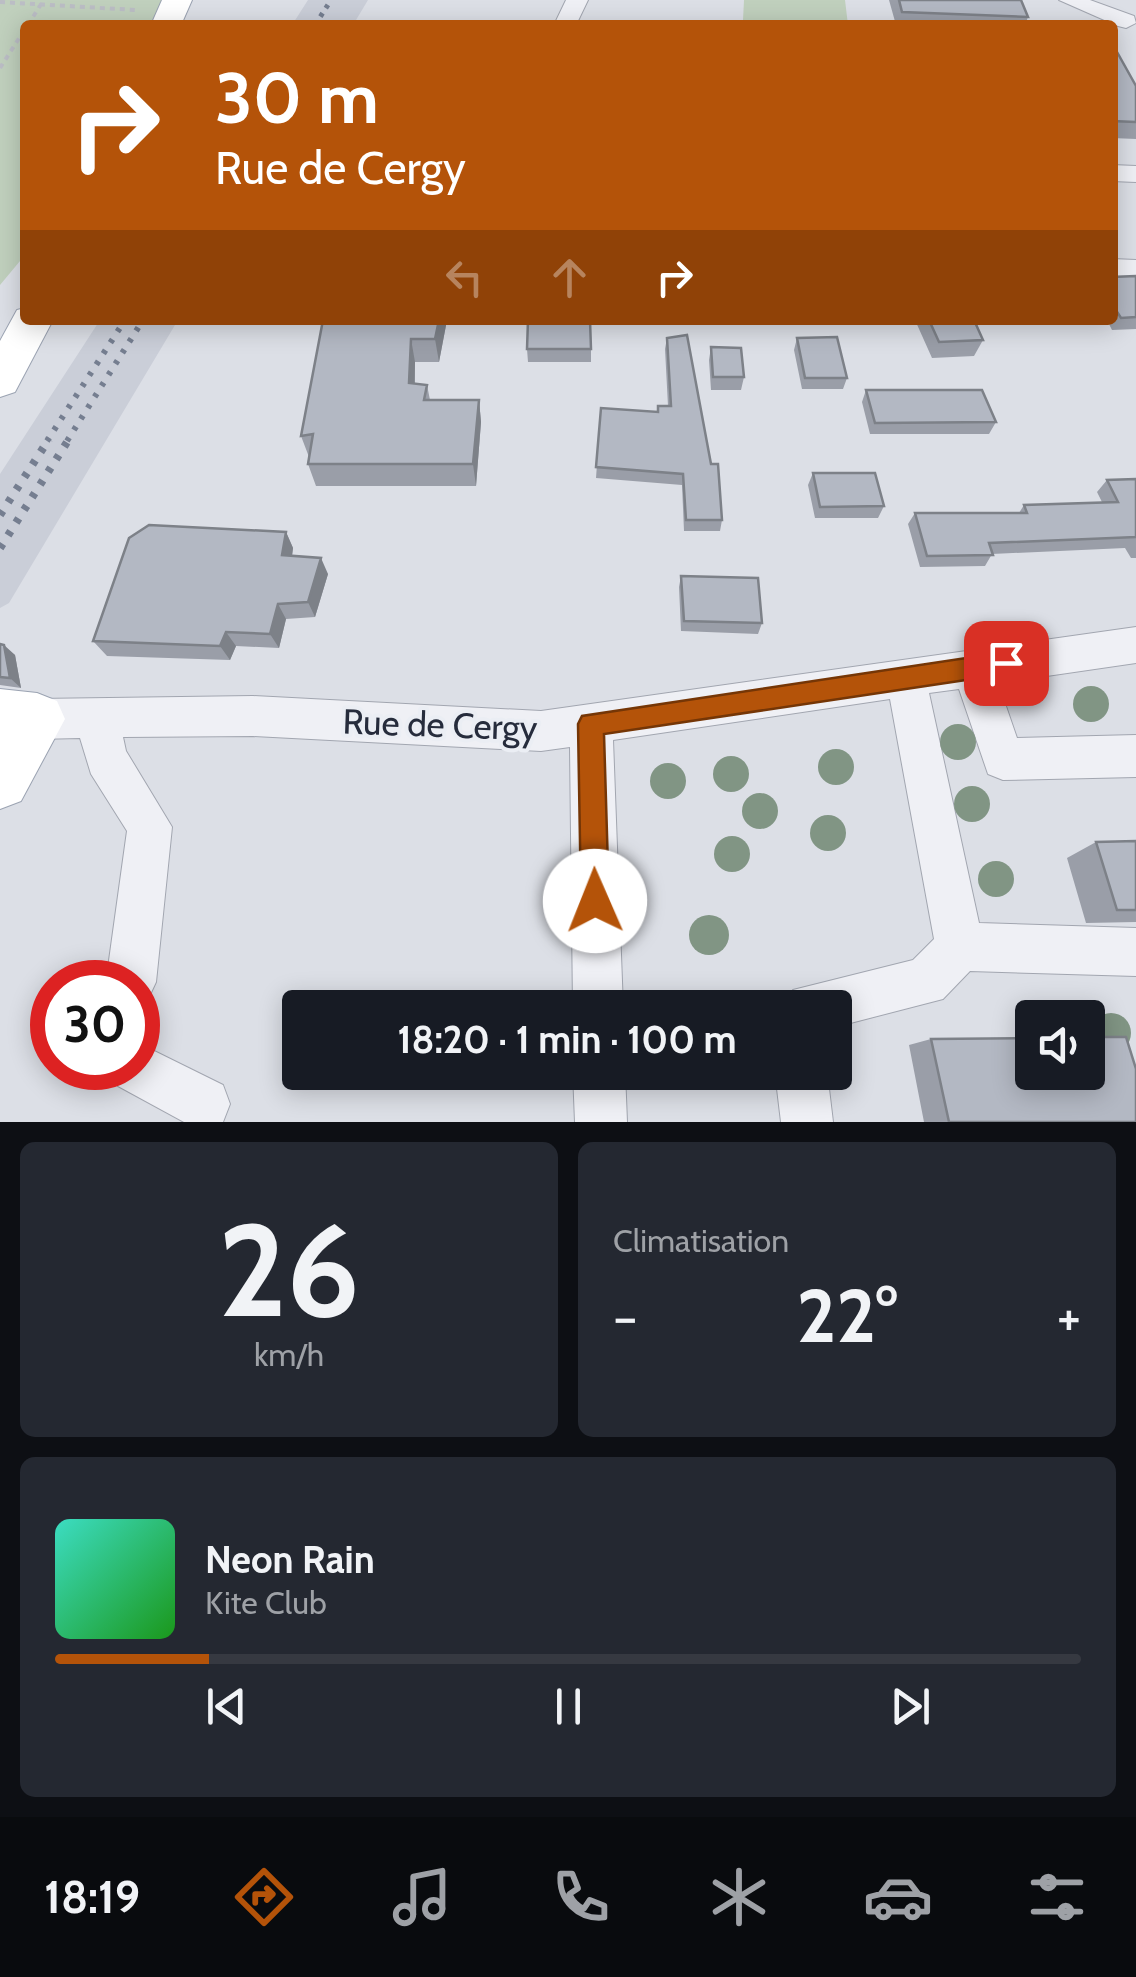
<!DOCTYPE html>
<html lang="fr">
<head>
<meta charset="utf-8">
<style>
  :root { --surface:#171b24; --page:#242831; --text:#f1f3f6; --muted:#9ea1a6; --line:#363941; --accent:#b45309 }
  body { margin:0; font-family:Cabin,sans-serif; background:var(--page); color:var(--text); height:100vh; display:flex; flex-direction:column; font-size:38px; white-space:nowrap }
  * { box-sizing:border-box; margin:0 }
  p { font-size:32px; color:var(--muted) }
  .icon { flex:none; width:55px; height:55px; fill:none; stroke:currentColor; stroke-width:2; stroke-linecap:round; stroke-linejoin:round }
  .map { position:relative; height:1122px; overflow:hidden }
  .details { display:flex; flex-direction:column; gap:20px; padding:20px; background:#0d0f14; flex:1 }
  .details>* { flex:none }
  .banner { position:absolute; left:20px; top:20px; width:1098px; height:305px; border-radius:10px; box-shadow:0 5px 25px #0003; background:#b45309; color:#fff; overflow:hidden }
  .controls { position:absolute; left:1015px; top:1000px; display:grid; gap:20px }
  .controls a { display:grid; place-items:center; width:90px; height:90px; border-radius:10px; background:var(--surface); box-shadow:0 5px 25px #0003; font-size:50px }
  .speed { position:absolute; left:30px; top:960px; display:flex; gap:20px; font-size:50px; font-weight:700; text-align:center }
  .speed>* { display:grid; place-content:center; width:130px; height:130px; border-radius:50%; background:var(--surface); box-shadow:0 5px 25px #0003; line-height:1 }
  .speed .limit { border:15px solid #d22; background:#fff; color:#111 }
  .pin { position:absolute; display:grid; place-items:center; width:85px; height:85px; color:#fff; margin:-42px; border-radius:20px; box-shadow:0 5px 15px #0006 }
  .me { position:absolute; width:110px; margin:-55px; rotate:359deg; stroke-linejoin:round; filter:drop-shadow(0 0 8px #0008) }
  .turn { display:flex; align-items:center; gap:35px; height:210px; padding:0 30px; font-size:45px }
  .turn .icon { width:130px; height:130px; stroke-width:2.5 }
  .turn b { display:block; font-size:70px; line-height:85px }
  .lanes { display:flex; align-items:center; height:95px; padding:0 30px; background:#0003; justify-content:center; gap:50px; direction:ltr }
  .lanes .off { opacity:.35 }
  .big { font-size:75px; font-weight:800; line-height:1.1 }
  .details .widget { flex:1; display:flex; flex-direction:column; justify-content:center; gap:15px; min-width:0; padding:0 35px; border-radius:15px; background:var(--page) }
  .details .dial { align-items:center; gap:0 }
  .dial b { font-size:130px; line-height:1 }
  .song { display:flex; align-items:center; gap:30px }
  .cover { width:120px; height:120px; border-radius:15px; background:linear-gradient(135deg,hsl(170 70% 55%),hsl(120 70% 35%)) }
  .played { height:10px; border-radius:5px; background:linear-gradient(90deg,var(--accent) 15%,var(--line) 15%) }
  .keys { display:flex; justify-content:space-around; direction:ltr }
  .heat { display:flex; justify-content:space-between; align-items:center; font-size:55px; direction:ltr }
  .details .tiles { flex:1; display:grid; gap:20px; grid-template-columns:1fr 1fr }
  .widget:last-child { grid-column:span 2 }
  .trip { position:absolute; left:282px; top:990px; width:570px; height:100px; border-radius:10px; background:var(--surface); box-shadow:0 5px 25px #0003; font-weight:800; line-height:100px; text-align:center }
  .dock { display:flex; height:160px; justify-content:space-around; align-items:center; background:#090b0e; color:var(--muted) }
  .dock .icon { width:70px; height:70px }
  .dock .on { color:var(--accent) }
  .dock b { font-size:45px; color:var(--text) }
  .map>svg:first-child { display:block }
</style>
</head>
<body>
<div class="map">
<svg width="1136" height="1122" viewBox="0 0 1136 1122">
  <rect width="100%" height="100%" fill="#dcdfe6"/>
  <path fill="#caced8" d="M308,0H368L353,25H292Z
    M100,320H178L9,603L0,608V474Z"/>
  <path fill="#c0d0bd" d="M0,0H162L151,25H25V255L0,285Z
    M744,0H845L848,25L743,20Z"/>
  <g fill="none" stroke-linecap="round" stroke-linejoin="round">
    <defs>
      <path id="minor" d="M566,0H588L576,25H554Z
        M1059,0H1090L1134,16L1136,23L1126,28L1118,26Z
        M1112,165L1136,166V182L1112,181Z
        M1112,259L1136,260V280L1112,279Z
        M1136,627V663L998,683L1017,738L1136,735V777L1003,780L988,774L959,689L929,693L979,923L1136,928V976L970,971L943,999L835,1027V1008H786L793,990L913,960L934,939L890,699L613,740L623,1008H573L570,747L541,751L253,736L123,737L126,751L172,827L156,982L148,999L138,1004V982H106L127,831L91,774L80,738L37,739L22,733L16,719L22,705L37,699L253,696L541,711Z
        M138,1043L223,1085L230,1104L223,1122H184L118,1086L110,1068H138Z
        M573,1072H625L627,1122H575Z
        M775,1072H827L833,1122H781Z"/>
      <path id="major" d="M162,0H192L181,25H151Z
        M25,308V320H53L15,392L0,397V341L17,310Z
        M0,689L37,693L57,701L65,719L21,801L0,809Z"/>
    </defs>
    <use href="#minor" stroke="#a2a6b0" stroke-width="2"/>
    <use href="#major" stroke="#9ba3b2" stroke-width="2"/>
    <path stroke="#bbbdc5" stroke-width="4" stroke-dasharray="5 5" stroke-linecap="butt" d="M0,2L136,10
      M28,25L43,1
      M0,68L25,29"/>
    <use href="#minor" fill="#eff0f5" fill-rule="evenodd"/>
    <use href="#major" fill="#fff" fill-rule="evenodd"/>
    <path stroke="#757e90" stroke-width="5" stroke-dasharray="4 6" stroke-linecap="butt" d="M315,25L331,0"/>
    <path stroke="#757e90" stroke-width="6" stroke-dasharray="4 9" stroke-linecap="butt" d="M47,441L125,320
      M67,441L143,320"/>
    <path stroke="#757e90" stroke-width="8" stroke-dasharray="5 10" stroke-linecap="butt" d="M0,515L49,439
      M0,548L69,439"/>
  </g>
  <g fill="#819584">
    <circle cx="1091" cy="704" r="18"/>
    <circle cx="958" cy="742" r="18"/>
    <circle cx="836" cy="767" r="18"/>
    <circle cx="731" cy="774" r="18"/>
    <circle cx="668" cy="781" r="18"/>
    <circle cx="972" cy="804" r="18"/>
    <circle cx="760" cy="811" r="18"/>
    <circle cx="828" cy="833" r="18"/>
    <circle cx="732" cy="854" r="18"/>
    <circle cx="996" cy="879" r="18"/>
    <circle cx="709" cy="935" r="20"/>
    <circle cx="1111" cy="1033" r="20"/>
  </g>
  <path fill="#9a9ea8" d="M889,0H1021L1028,17L1025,25H896Z
    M1112,43L1136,86V139L1112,138Z
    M1136,276V329L1112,330L1107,320H1112V277Z
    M323,320H447L439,362H415V384L427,385L430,400H479L481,422L476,486H316L308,464L309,457L301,436Z
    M915,320H974L983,340L974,356L932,358Z
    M667,338L722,520L720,531H684L682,485L596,478L601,408L657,412L658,406H668L665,349Z
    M797,338L847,378L843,389H802L794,350Z
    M711,347L744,377L741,390H711L709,360Z
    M527,349H591V362H528Z
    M866,390L996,422L989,434H870L862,402Z
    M813,473L884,506L878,518H815L808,485Z
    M1136,479V558H1131L1125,548L992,554L985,566L920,567L908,524L915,513H1019L1024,505L1102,502L1097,492L1107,480Z
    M286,532L293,548L292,556L328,574L315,617L286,619L279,648L236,646L230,660L107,656L93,641Z
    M681,576L762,623L758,634L681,631L679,587Z
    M0,644L15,655L21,688L0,685Z
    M1136,841V922L1086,923L1067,858L1096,842Z
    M931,1039L1136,1122H924L909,1045Z"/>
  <path fill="#7d8188" d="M439,320H447L439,362L435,339Z
    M411,339L415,362L414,406L409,383Z
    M479,400L481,422L476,486L473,464Z
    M286,532L293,548L290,571L282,555Z
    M321,558L328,574L315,617L308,602Z
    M278,604L286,619L279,648L270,634Z
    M226,632L236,646L230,660L220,646Z
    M4,645L15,655L21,688L10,678Z"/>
  <path fill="#b3b8c3" stroke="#7d8188" stroke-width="2.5" d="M899,0H1021L1028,17L902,12Z
    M1112,43L1136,86V122L1112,121Z
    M1136,276V317L1121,318L1112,304V277Z
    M323,320H439L435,339H411L409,383L427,385L424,400H479L473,464H308L313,434L301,436Z
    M528,320H590L591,349H527Z
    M929,320H974L983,340L939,342Z
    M687,335L711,464H718L722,520H686L683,474L596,467L601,408L658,412V406H671L667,338Z
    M837,337L847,378H805L797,338Z
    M711,347L741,348L744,377H713Z
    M866,390H982L996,422L875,423Z
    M813,473H875L884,506L820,507Z
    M1136,479V537L989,543L993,555L927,556L915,513H1027L1024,505L1118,502L1107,480Z
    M149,525L286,532L282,555L321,558L308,602L278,604L270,634L226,632L220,646L93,641L129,538Z
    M681,576L758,578L762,623L684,621Z
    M0,644L4,645L10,678L0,677Z
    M1136,841V910H1117L1096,842Z
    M1088,1037H1126L1136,1069V1122H949L931,1039L1032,1038V1072H1088Z"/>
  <path fill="#b45309" stroke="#753606" stroke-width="2.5" d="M1006,652L1015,655L1018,663L1015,671L1006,674L604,734L609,901L605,911L595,915L585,911L581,901L578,724L582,716Z"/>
  <g text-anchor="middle" stroke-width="8" stroke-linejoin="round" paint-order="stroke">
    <g font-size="35" fill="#262c3c" stroke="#ebeef4">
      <text transform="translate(440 725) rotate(2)" y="12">Rue de Cergy</text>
    </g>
  </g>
</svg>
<div class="controls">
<a><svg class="icon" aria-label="sound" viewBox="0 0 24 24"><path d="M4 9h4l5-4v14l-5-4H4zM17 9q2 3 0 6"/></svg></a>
</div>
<div class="speed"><div class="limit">30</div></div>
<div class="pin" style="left:1006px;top:663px;background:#d93025"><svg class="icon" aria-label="arrive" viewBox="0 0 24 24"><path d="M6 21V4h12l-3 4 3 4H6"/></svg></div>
<svg class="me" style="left:595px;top:901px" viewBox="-20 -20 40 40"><circle r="19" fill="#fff"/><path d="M0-13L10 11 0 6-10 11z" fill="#b45309"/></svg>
<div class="trip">18:20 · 1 min · 100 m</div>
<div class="banner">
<div class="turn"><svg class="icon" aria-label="right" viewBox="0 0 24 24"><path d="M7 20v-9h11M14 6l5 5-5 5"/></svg><div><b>30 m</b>Rue de Cergy</div></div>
<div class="lanes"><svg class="icon off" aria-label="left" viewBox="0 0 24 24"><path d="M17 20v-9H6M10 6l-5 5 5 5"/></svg><svg class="icon off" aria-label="ahead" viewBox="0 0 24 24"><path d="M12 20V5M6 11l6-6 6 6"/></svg><svg class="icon" aria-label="right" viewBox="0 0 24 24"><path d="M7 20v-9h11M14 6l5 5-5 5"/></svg></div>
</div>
</div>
<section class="details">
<div class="tiles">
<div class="widget dial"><b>26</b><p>km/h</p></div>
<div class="widget"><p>Climatisation</p>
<div class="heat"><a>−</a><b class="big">22°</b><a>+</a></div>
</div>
<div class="widget">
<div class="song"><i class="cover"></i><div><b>Neon Rain</b><p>Kite Club</p></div></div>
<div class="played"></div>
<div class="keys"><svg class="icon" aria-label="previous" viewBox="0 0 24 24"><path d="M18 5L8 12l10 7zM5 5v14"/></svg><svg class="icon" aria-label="pause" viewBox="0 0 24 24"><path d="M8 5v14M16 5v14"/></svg><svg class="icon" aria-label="next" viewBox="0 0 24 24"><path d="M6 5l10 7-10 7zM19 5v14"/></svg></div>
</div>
</div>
</section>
<nav class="dock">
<b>18:19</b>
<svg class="icon on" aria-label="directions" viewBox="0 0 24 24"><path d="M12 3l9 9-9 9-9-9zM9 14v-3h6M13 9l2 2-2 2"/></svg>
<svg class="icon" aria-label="music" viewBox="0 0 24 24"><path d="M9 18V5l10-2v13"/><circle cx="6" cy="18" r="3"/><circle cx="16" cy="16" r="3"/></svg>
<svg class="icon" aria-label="phone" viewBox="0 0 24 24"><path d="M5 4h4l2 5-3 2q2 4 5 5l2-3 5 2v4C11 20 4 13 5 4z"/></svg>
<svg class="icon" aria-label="climate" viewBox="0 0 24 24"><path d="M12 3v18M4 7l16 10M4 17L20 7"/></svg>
<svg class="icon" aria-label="car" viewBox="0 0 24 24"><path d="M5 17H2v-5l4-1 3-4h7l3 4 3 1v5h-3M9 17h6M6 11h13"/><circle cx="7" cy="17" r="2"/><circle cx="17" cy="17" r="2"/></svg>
<svg class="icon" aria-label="filters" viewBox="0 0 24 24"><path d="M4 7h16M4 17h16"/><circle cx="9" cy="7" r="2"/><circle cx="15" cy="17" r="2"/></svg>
</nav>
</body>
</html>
